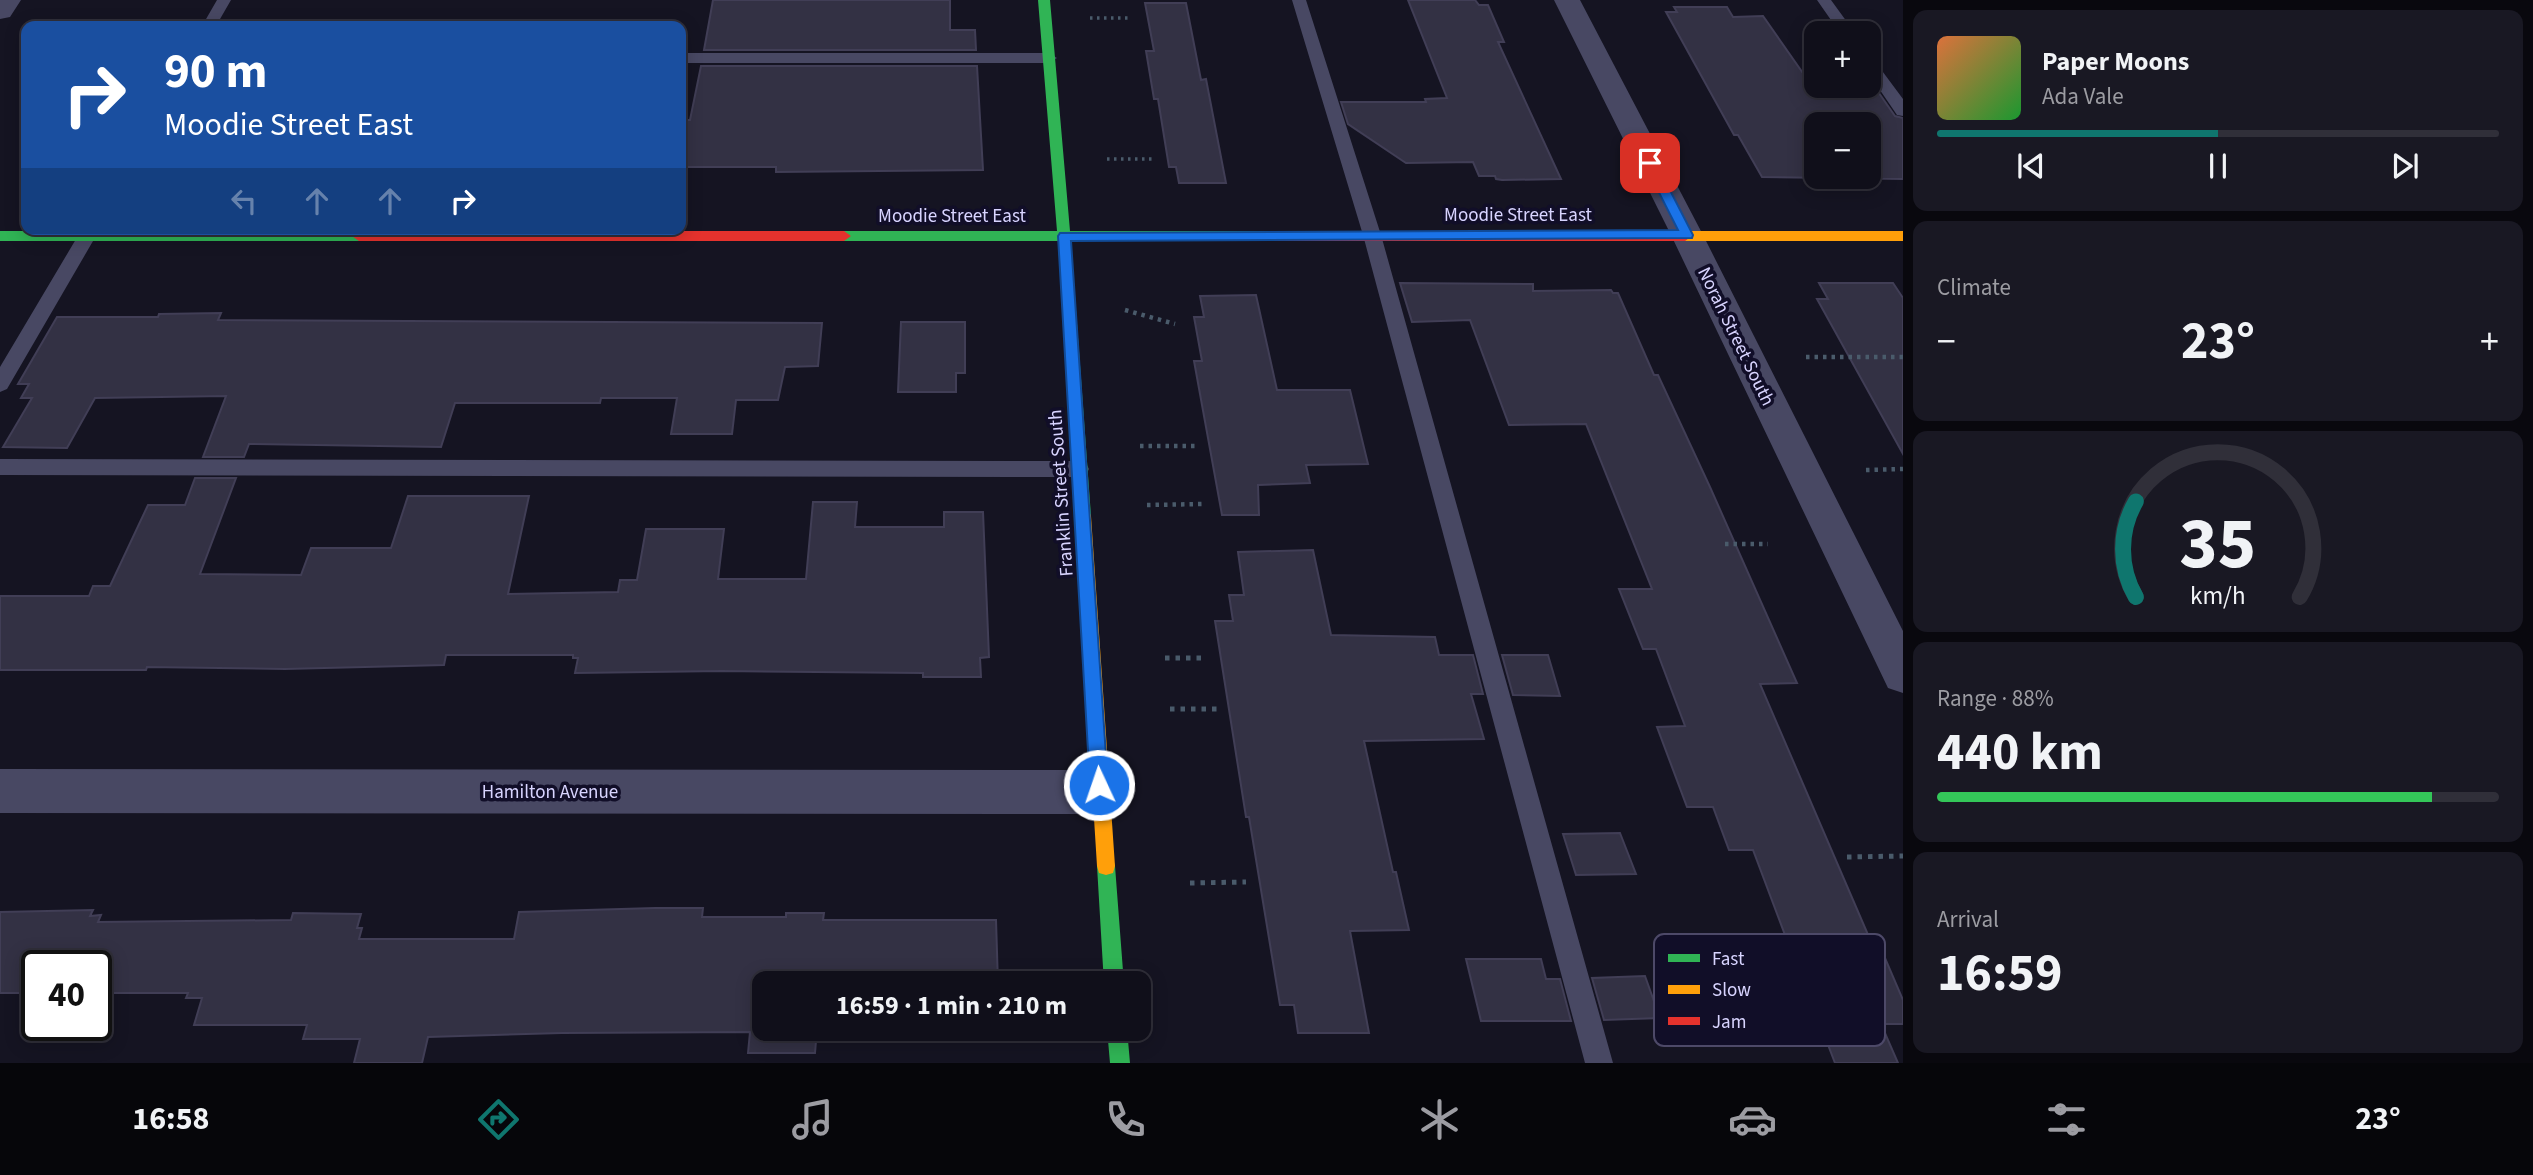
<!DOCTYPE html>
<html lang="en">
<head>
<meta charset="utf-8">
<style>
  :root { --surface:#100f1a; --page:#191823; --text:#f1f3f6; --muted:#9c9ca2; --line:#302f39; --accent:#0f766e }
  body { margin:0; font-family:"Source Sans 3",sans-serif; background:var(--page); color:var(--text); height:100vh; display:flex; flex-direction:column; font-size:26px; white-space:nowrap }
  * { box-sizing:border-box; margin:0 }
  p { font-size:23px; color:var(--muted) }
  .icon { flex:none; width:38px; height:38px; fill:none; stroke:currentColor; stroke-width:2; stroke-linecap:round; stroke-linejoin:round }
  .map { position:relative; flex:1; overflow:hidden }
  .sheet { display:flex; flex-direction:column; gap:10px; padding:10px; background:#09080e; width:630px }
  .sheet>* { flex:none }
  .top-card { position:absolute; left:21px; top:21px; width:665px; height:214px; border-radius:14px; box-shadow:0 4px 18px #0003,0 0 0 2px var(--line); background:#1a4fa0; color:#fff; overflow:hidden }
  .controls { position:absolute; left:1804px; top:21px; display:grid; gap:14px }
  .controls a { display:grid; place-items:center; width:77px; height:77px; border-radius:14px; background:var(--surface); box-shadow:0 4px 18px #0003,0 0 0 2px var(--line); font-size:35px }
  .speed { position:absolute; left:21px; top:950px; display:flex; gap:14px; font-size:35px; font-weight:700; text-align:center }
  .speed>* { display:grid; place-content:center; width:91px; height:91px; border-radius:50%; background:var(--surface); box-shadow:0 4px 18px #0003,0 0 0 2px var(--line); line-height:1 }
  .speed .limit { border:4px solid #111; border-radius:10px; background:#fff; color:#111 }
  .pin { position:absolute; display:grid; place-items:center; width:60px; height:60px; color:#fff; margin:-30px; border-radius:14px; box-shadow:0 4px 10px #0006 }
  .me { position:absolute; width:77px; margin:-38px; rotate:357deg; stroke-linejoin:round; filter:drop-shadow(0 0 5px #0008) }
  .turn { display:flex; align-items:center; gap:24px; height:147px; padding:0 28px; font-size:32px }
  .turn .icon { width:91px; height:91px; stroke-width:2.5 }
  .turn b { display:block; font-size:49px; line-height:60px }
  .lanes { display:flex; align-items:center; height:66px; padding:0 28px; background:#0003; justify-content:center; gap:35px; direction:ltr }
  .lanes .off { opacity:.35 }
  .big { font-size:52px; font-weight:700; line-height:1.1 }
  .sheet .tile { flex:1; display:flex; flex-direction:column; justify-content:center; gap:10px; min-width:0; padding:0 24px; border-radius:14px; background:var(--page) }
  .sheet .dial { align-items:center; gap:0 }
  .dial svg { height:182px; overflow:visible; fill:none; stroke:var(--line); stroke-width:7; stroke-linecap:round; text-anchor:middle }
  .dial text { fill:var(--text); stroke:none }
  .song { display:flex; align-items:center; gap:21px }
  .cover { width:84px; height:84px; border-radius:10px; background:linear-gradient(135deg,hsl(20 70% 55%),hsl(130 70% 35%)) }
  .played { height:7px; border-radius:4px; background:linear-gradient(90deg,var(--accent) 50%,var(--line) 50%) }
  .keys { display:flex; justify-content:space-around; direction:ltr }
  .heat { display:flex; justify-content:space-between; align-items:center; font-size:38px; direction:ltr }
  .charge { height:10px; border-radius:5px; background:linear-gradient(90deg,#34c759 88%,var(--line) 0) }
  .trip { position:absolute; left:752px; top:971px; width:399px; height:70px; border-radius:14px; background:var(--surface); box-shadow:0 4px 18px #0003,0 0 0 2px var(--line); font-weight:700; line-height:70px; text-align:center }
  .tab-bar { display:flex; height:112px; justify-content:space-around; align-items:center; background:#06060a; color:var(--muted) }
  .tab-bar .icon { width:49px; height:49px }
  .tab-bar .selected { color:var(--accent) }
  .tab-bar b { font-size:32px; color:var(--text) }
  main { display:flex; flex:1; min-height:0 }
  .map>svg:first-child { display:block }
</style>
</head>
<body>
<main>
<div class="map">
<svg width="1903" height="1063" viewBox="0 0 1903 1063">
  <rect width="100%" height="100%" fill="#151422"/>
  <path fill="#333144" stroke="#413e56" stroke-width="2" fill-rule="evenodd" d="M713,0H950V30H975L976,50H704Z
    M1408,0H1475L1479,5H1488L1504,42H1498L1561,179L1502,180L1496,179L1495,176H1479L1473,162L1406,163L1348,124L1341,102H1426L1425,99L1447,98Z
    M1145,3H1186L1201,80L1206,79L1226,183H1179L1176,167H1169L1158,99H1154L1146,51H1154Z
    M1674,7H1727L1733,17L1763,16L1812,86H1874L1895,116L1903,118V179L1762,177L1738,135H1734L1666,12H1677ZM1816,124H1869V177H1816Z
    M701,66H977L983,170L776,172V167H681V138L684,120H690Z
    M1400,283L1533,284V291L1611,290L1613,293H1618L1654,375H1658L1710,487L1797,683L1760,684L1878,958H1885L1903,1000V1024H1881L1898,1063H1835L1820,1024H1795L1764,943H1788L1753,850H1729L1713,807H1687L1657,727L1685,726L1656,649H1643L1619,589H1652L1586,424L1509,425L1470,320L1412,322Z
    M1819,283H1893L1903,298V454L1817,299H1828Z
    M1256,295L1277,390H1350L1368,464L1306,465L1310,483L1258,485L1259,515H1222L1194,361H1202L1194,317H1204L1200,296Z
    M221,313L218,320L822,323L818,366L785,367L778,400H736L732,434H671L677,398H601L600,403H455L441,447L249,444L244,457H203L226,396L95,398L67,448L3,447L32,398H21L29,384H18L57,317H158L159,314Z
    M901,322H965V373H956V392H898Z
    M195,478H236L200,574L301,575L311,548H391L408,496H529L508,594L618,592L620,580H637L646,529H724L718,579H806L813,502H857L855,527H944V512H983L989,657L980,658L981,677H923V673L722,671L575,673L578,658H573V655H446L444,665L285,669L147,667L146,670H0V596H89L93,586H110L148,505H185Z
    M1313,550L1331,635L1435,637L1439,655H1473L1483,694H1471L1484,739L1364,741L1393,872H1396L1409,930L1350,931L1369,1033H1298L1294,1005H1280L1249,817H1246L1215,621H1233L1229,595H1244L1238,552Z
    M1502,655H1548L1560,696L1513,695Z
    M1620,833L1636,874L1576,875L1563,834Z
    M655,908H703L702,917H786V913H824L823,920H996L998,984H765V1029H817L815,1053H748L750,1032L562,1033L428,1037L422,1063H354L360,1039H303L307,1025H194L202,998H186L188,993H96V966H37V993H0V912L93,910L90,916L101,915L98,922L291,920L293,913L361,914L357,928H362L359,939H514L519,912Z
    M1466,959H1541L1546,979H1560L1571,1021H1481Z
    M1645,976L1660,1018L1604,1020L1592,978Z"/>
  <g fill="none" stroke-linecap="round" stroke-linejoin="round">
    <path stroke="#4a5b6b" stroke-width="3.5" stroke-dasharray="2.5 4.5" stroke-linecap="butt" d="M1090,18H1132
      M1107,159H1155"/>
    <path stroke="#4a5b6b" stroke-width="4.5" stroke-dasharray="3.5 5" stroke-linecap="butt" d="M1125,310L1175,324
      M1806,357H1903
      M1140,446H1198
      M1866,470L1903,469
      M1147,505L1203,504
      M1725,544H1768"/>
    <path stroke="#4a5b6b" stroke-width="5" stroke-dasharray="4.5 6" stroke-linecap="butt" d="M1165,658H1204
      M1170,709H1218
      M1847,857L1903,856
      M1190,883L1246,882"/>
    <path fill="#484863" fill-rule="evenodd" d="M217,0H231L216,26H202Z
      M1292,0H1306L1381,235L1613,1063H1585L1363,235Z
      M1817,0H1831L1855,33H1840Z
      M681,53H1049L1057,58L1049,63H681Z
      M1869,58L1874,60L1903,99V116L1897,115L1869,74Z
      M82,229H100L7,389L0,392V367Z
      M0,459L1079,461L1086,463L1089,469L1086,475L1079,477L0,475Z"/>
    <path fill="#484863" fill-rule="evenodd" d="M0,0H21L10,17L0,19Z
      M1554,0H1580L1703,235L1903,631V693L1888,688L1671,235Z
      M0,769L1099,770L1115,777L1121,792L1115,807L1099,814L0,813Z"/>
    <path fill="#30b455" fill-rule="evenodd" d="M1038,0H1050L1070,231H1275L1282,236L1275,241H1071L1091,516L1089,521H1077L1075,516L1058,241H844L837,236L844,231H1057Z
      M0,231H359L366,236L359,241H0Z
      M1106,857L1113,859L1115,866L1124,984H1104L1097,866L1099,859Z
      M1107,1029H1127L1130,1063H1110Z"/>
    <path fill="#ff9f0a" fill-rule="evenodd" d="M1685,231H1903V241H1685L1678,236Z
      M1083,509L1089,511L1091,516L1115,866L1113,873L1106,875L1099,873L1097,866L1075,516L1077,511Z"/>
    <path fill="#e5322d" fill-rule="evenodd" d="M359,231H844L851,236L844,241H359L352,236Z
      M1275,231H1685L1692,236L1685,241H1275L1268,236Z"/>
  </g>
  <path fill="#1a73e8" stroke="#114b97" stroke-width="2" d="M1650,158L1656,163L1693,235L1692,238L1071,241L1108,785L1105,791L1099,794L1093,791L1090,785L1058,236L1060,233L1678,230L1644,163Z"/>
  <g text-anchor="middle" stroke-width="7" stroke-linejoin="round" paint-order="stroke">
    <g font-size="19" fill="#d8d4ff" stroke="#110e28">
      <text x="1518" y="221">Moodie Street East</text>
      <text x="952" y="222">Moodie Street East</text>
      <text transform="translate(1737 336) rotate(64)" y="7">Norah Street South</text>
      <text transform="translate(1060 493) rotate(-94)" y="7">Franklin Street South</text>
      <text x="550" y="798">Hamilton Avenue</text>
    </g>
  </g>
  <rect x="1654" y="934" width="231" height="112" rx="10" fill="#110e28" stroke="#4d4968" stroke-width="2"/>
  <rect x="1668" y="954" width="32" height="8" fill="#30b455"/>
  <rect x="1668" y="985" width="32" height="9" fill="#ff9f0a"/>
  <rect x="1668" y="1017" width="32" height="8" fill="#e5322d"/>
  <g font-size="19" fill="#d8d4ff">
    <text x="1712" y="965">Fast</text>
    <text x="1712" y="996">Slow</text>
    <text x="1712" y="1028">Jam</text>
  </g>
</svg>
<div class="controls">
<a>+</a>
<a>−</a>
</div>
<div class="speed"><div class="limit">40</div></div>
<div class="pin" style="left:1650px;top:163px;background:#d93025"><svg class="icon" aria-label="arrive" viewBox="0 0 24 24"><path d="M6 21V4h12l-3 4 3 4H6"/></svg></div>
<svg class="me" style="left:1099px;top:785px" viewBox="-20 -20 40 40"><circle r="17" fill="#1a73e8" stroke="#fff" stroke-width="3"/><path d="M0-11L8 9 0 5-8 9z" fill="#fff"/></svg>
<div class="trip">16:59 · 1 min · 210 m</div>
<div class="top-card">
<div class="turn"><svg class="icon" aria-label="right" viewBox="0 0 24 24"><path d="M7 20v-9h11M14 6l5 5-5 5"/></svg><div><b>90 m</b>Moodie Street East</div></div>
<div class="lanes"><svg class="icon off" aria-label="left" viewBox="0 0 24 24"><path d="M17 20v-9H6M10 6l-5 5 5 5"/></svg><svg class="icon off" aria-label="ahead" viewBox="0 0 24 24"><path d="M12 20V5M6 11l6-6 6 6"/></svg><svg class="icon off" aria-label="ahead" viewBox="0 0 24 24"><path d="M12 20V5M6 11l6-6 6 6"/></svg><svg class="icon" aria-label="right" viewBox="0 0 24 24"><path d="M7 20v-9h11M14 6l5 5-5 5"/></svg></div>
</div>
</div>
<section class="sheet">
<div class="tile">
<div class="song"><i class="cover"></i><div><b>Paper Moons</b><p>Ada Vale</p></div></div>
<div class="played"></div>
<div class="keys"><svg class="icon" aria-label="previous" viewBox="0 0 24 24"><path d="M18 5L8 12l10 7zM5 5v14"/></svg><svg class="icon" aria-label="pause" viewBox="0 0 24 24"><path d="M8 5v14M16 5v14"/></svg><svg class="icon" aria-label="next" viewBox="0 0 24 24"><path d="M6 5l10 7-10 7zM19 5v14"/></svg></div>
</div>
<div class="tile"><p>Climate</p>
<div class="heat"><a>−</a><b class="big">23°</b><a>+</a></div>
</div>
<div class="tile dial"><svg viewBox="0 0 100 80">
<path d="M14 69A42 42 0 1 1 86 69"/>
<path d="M14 69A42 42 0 0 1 14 27" stroke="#0f766e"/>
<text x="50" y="56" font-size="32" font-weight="700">35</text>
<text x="50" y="72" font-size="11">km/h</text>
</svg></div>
<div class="tile"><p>Range · 88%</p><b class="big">440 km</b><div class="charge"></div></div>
<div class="tile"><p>Arrival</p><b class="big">16:59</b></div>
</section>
</main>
<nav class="tab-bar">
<b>16:58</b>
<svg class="icon selected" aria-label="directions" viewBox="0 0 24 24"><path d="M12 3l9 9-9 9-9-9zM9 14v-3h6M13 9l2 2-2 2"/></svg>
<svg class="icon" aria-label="music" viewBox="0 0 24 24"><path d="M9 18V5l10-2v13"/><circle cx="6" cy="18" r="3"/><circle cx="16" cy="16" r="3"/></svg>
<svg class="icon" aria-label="phone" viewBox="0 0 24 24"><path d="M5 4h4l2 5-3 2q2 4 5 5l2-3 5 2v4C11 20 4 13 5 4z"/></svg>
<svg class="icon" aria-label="climate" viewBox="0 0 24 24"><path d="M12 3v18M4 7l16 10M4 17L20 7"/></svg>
<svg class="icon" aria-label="car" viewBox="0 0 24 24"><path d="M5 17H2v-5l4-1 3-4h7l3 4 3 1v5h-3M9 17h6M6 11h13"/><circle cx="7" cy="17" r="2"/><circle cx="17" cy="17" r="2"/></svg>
<svg class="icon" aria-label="filters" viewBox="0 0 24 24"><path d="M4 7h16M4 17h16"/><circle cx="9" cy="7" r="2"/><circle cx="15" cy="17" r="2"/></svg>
<b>23°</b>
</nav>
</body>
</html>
